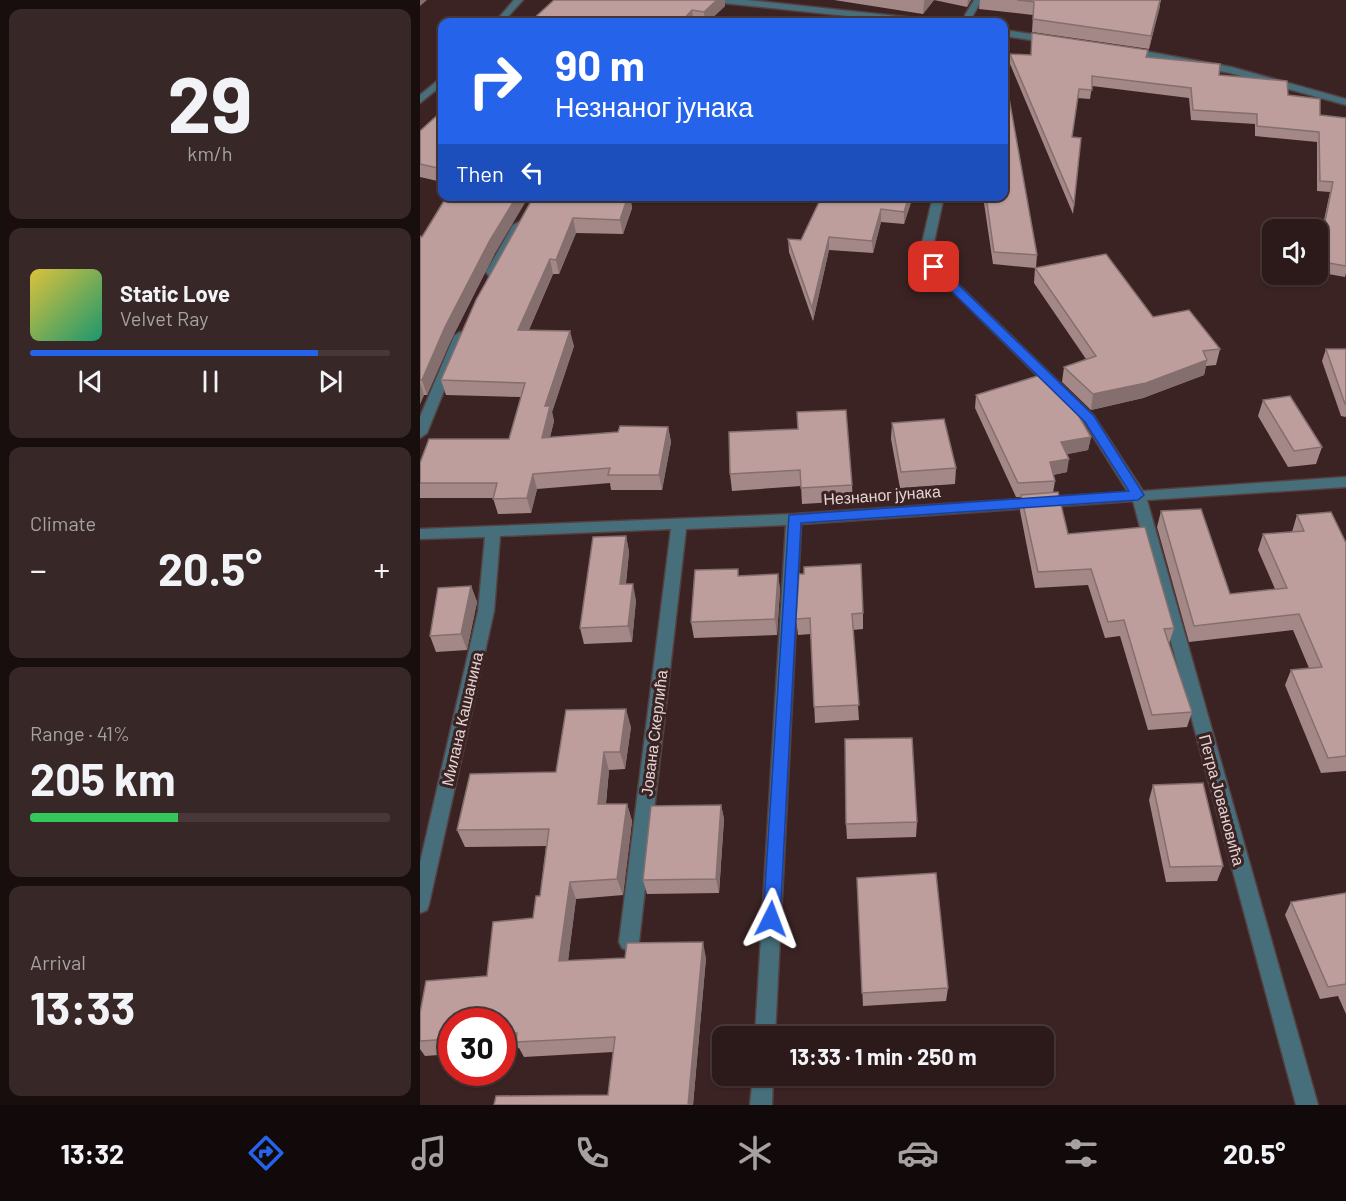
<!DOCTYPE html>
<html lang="en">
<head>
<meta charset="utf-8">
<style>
  :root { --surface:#2c1a1a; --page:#382727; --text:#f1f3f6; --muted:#a6a1a2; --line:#483839; --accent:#2563eb }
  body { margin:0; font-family:Barlow,sans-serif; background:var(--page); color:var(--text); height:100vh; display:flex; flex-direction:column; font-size:22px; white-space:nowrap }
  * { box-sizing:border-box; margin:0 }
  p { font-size:20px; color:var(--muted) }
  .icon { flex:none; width:33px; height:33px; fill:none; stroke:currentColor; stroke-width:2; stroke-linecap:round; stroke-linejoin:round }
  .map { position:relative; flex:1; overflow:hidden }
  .details { display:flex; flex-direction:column; gap:9px; padding:9px; background:#180e0e; width:420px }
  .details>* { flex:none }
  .guide { position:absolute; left:18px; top:18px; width:570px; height:183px; border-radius:12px; box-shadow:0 2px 4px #0004,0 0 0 2px var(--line); background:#2563eb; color:#fff; overflow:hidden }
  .tools { position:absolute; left:842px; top:219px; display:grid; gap:12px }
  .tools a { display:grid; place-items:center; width:66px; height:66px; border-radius:12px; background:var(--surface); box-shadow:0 2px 4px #0004,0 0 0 2px var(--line); font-size:30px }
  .speed { position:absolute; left:18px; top:1008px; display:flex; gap:12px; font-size:30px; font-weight:700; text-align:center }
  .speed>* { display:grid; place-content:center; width:78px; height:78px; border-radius:50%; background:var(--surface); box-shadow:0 2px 4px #0004,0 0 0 2px var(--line); line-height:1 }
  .speed .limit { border:9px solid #d22; background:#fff; color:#111 }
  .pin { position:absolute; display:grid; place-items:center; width:51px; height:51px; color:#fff; margin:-26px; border-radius:12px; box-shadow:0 3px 9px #0006 }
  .me { position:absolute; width:66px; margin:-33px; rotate:3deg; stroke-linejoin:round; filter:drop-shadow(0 0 4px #0008) }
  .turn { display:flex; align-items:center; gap:21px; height:126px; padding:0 18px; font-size:27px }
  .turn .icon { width:78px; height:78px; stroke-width:2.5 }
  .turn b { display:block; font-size:42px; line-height:51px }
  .then { display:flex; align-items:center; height:57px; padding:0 18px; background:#0003; gap:12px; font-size:22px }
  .big { font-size:45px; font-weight:700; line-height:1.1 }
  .details .card { flex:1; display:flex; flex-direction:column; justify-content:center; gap:9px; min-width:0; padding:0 21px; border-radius:12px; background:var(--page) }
  .details .dial { align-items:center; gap:0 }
  .dial b { font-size:78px; line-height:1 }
  .song { display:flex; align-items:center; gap:18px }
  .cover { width:72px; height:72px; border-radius:9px; background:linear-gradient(135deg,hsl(50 70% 55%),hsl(160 70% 35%)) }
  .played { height:6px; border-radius:3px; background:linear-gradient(90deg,var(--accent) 80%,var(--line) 80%) }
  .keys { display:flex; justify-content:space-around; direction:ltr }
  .heat { display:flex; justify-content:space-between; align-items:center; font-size:33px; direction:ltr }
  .charge { height:9px; border-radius:4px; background:linear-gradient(90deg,#34c759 41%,var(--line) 0) }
  .trip { position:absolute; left:292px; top:1026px; width:342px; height:60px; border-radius:12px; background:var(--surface); box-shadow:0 2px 4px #0004,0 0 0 2px var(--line); font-weight:700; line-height:60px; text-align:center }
  .tab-bar { display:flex; height:96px; justify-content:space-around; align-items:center; background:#120a0a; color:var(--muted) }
  .tab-bar .icon { width:42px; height:42px }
  .tab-bar .selected { color:var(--accent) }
  .tab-bar b { font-size:27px; color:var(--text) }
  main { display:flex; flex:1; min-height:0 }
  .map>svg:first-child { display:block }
</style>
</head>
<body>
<main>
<section class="details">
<div class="card dial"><b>29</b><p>km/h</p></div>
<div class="card">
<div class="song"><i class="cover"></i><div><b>Static Love</b><p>Velvet Ray</p></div></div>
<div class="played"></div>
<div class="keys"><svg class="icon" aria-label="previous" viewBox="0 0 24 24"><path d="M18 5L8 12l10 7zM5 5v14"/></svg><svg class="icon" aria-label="pause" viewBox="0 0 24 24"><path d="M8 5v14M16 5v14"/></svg><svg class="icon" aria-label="next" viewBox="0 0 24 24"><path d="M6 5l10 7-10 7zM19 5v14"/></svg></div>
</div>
<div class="card"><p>Climate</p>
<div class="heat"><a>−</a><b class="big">20.5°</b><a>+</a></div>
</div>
<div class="card"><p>Range · 41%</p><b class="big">205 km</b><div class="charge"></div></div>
<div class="card"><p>Arrival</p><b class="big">13:33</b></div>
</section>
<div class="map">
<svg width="926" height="1105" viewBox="0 0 926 1105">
  <rect width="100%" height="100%" fill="#3b2323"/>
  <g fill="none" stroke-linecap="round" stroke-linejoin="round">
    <defs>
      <path id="minor" d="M94,0H103L83,22H75Z
        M299,0H327L504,19L509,22H484L303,3Z
        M554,0H562L553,15L554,22H546L545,15Z
        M584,30L631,37L636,40L631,43L584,36Z
        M708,48L811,67L926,99V105L810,73L705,53L703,51Z
        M22,77V85L0,103V95Z
        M513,196H524L513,247L519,266L674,416L723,491L926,477V487L727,500L898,1105H876L713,501L381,524L355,1036H335L366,525L266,529L219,942L216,948L209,951L202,948L199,942L251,529L80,536L74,611L9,904L7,910L0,913V863L58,611L65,537L0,539V529L374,514L708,492L664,422L508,267L501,247Z
        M99,222L105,225L78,272L72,276L68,275L66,272L93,225Z
        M40,332L46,336L7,433L0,438V417L34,336Z
        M333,1076H353L352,1105H330Z"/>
    </defs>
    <use href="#minor" stroke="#563f3f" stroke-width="3"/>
    <use href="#minor" fill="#466f7b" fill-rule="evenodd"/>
  </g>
  <path fill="#a38887" d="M134,0H305V6L288,22H110Z
    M414,0H551L547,7L514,0L503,14Z
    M560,0H741L729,49L612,32L613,15L559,9Z
    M728,50L727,57L799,75L868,95L900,115L926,118V273L925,277L897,272V253L910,192L897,191V142L835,136V124L771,120L769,98L672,86L670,99L657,98L652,137L661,138L653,214L590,64V54L611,55Z
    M22,111V182L0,177V131Z
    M114,196H210L212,208L203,234L156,233L139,274H133L109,330L154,346L132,412L134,421L130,437L198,432L248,427L251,442L242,490H191L190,483L117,489L111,513L78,514L73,498H0V463L89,439L101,397L26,395L21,380Z
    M402,196H493L484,224L461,222L453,253L409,250L393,321L369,252L368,239L381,240Z
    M563,196H584L617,255L616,268L733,317L800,349L796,365L786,366L784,375L723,398L671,410L642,382L644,367L666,359L614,283L615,268L573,264Z
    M0,236L74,255L30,342L7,395H4L0,404Z
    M906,349H926V417L921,416L902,361Z
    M556,395L654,400L653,407L671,437L668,450L647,454V472L633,475L635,481L633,493L648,534L754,628L749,644L772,712L767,727L728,730L700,636L685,638L668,585L615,588L600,511L601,497H596L555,408Z
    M843,400L902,447L896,464L868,467L838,416Z
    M472,423L536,468L535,484L480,488L471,439Z
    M309,432L432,485L433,501L382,504L381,486L312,491L310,474Z
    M741,511L810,594L855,589L838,550L843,534L872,532L877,515L926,543V771L901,773L865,685L871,670L889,668L873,630L769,642L737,527Z
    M206,536L209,552L206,584L216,600L212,642L164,644L160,628Z
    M358,574L360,590L357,635L274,638L271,622L319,576Z
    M51,586L57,602L47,650L16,652L10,636Z
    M443,613V629L433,630L439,720L395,723L391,634L378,635L376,619Z
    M211,727L205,769L189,770L186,804H207L212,821L203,895L156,899L148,960L286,958L273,1105H74L188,1095L193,1052L104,1057L99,1048L82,1050V1022H32V1054L5,1056L0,1049V1013L67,976L113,918L120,896L126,846L45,847L37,830Z
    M733,785L803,866L797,881L746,882L729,800Z
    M301,805L304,819L299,893L227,894L223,880Z
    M497,822L496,837L427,839L426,824Z
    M437,878L528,988L526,1001L443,1006Z
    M926,893V1014L918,996L900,999L865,915L871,902Z"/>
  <path fill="#846f6e" d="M0,0H7L0,6Z
    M297,0H305V6L288,22H285L284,12Z
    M505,0H514L503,14L504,1Z
    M548,0H551L547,7Z
    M740,0V7L729,49L731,36Z
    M272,10L274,22H261Z
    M97,196H109L74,255L30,342L7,395L2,380L25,327L70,240Z
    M208,196H210L212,208L203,234L200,220Z
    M489,196H493L484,224V212Z
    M461,209V222L453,253L452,241Z
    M153,218L156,233L139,274L136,260Z
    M409,237V250L393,321L392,308Z
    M130,259L133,274L102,345L98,330Z
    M150,331L154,346L132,412L134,421L126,453L122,438L125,406Z
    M787,360L784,375L723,398L671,410L673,394Z
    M0,382L4,395L0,404Z
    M248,427L251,442L242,490L239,475Z
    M671,437L668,450L639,456L641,442Z
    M649,459L647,472L628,476L630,462Z
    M113,474L117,489L111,513L107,498Z
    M206,536L209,552L204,600L200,584Z
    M358,574L360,590L357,635L355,619Z
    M213,584L216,600L212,642L208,626Z
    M51,586L57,602L47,650L41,634Z
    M206,709L211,727L205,769L200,752Z
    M184,752L189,770L184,822L178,804Z
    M207,804L212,821L203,895L197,879Z
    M301,805L304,819L299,893L296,879Z
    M150,882L156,899L146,977L139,961Z
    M283,942L286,958L273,1105H268Z"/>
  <path fill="#bd9e9d" stroke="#846f6e" stroke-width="1.5" d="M134,0H297L284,12L272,10L261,22H110Z
    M597,0H740L731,36L613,19L614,2Z
    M612,33L728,50L726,57L800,64L799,75L867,81L868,95L900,99V115L926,118V266L897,261L913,182L900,181L899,132L837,126V114L773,110L771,88L672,76V90L659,89L652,137L661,138L654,204L590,54L611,55Z
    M584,70L617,255L574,252L566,196H584Z
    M22,111V169L0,164V131Z
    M27,196H97L70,240L25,327L2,380H0V236L2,237Z
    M114,196H208L200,220L153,218L136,260L130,259L98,330L150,331L125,406H130L122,438L198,432L200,426L248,427L239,475H188L190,468L113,474L107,498L73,499L77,483H0V463L9,439H89L105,383L21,380L56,300Z
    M402,196H489L484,212L461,209L452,241L409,237L392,308L368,239L381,240Z
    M686,254L733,317L769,310L800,349L783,351L787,360L726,383L673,394L644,367L676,356L615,268Z
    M906,349H926V404H925Z
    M627,373L654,400L650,401L671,437L641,442L649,459L630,462L635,481L598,483L556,395Z
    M870,396L902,447L874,451L843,400Z
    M426,410L432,485L381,488L380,470L310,474L309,432L378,429L377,412Z
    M524,419L536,468L481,472L472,423Z
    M638,492L648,534L725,527L754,628L744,629L772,712L732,715L704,620L688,622L671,569L618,572L601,495Z
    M781,509L810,594L867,588L843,534L884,531L877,515L911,512L926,543V756L908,758L871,670L902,667L879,614L774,626L741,511Z
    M206,536L200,584H213L208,626L160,628L173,537Z
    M441,564L443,613L432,614L439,705L394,707L390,618L376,619L379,574H384V567Z
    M318,569V576L358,574L355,619L271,622L275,570Z
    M51,586L41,634L10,636L18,588Z
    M206,709L200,752H184L178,804H207L197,879L150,882L139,961L205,958L207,943L283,942L268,1105H74L76,1096L188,1095L195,1037L96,1042L97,1033L82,1034V1022H32V1039L0,1041V1013L6,981L67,976L73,922L113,918L116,896H120L129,829L37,830L50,774L136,772L146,710Z
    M492,738L497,822L426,824L425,739Z
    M783,783L803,866L750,867L733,785Z
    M301,805L296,879L223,880L231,806Z
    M516,873L528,988L442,993L437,878Z
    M926,893V984L908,987L871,902Z"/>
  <path fill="#2563eb" stroke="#184099" stroke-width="1.5" d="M514,264L518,265L674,416L724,495L718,500L381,523L360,919L358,924L351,927L345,924L343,919L369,515L709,491L665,422L510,270L508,267Z"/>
  <g text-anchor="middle" stroke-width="6" stroke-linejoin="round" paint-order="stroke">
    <g font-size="16" fill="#e4d3d3" stroke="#3b2323">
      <text transform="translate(462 495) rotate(-4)" y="6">Незнаног јунака</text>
      <text transform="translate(42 719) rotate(-77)" y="6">Милана Кашанина</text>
      <text transform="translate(234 733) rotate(-83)" y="6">Јована Скерлића</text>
      <text transform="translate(802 800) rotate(75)" y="6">Петра Јовановића</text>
    </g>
  </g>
</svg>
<div class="tools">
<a><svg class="icon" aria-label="sound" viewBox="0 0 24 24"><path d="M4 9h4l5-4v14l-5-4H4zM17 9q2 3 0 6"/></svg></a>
</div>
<div class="speed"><div class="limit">30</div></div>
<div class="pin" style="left:514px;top:267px;background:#d93025"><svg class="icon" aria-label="arrive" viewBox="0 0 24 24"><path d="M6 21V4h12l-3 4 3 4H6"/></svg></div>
<svg class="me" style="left:351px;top:919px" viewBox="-20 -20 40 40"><path d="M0-17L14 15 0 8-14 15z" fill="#2563eb" stroke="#fff" stroke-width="4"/></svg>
<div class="trip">13:33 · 1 min · 250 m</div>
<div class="guide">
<div class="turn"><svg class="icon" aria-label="right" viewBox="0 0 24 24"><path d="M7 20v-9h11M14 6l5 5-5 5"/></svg><div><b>90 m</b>Незнаног јунака</div></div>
<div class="then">Then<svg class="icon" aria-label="left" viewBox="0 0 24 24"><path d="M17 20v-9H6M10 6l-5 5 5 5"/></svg></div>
</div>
</div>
</main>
<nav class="tab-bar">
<b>13:32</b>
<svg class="icon selected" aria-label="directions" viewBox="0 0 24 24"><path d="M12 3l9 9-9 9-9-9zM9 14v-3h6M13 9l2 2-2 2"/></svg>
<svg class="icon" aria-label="music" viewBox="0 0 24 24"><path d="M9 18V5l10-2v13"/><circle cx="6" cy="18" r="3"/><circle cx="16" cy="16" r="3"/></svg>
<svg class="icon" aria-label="phone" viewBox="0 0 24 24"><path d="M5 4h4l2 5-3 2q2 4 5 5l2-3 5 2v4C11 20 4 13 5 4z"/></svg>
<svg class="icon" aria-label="climate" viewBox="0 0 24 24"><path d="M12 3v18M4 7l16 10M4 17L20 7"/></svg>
<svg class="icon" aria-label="car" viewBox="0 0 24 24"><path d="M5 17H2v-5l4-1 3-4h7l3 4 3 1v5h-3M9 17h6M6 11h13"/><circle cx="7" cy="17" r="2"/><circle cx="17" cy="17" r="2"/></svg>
<svg class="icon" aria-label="filters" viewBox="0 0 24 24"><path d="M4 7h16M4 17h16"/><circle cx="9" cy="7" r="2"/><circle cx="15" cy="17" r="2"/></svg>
<b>20.5°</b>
</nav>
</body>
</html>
